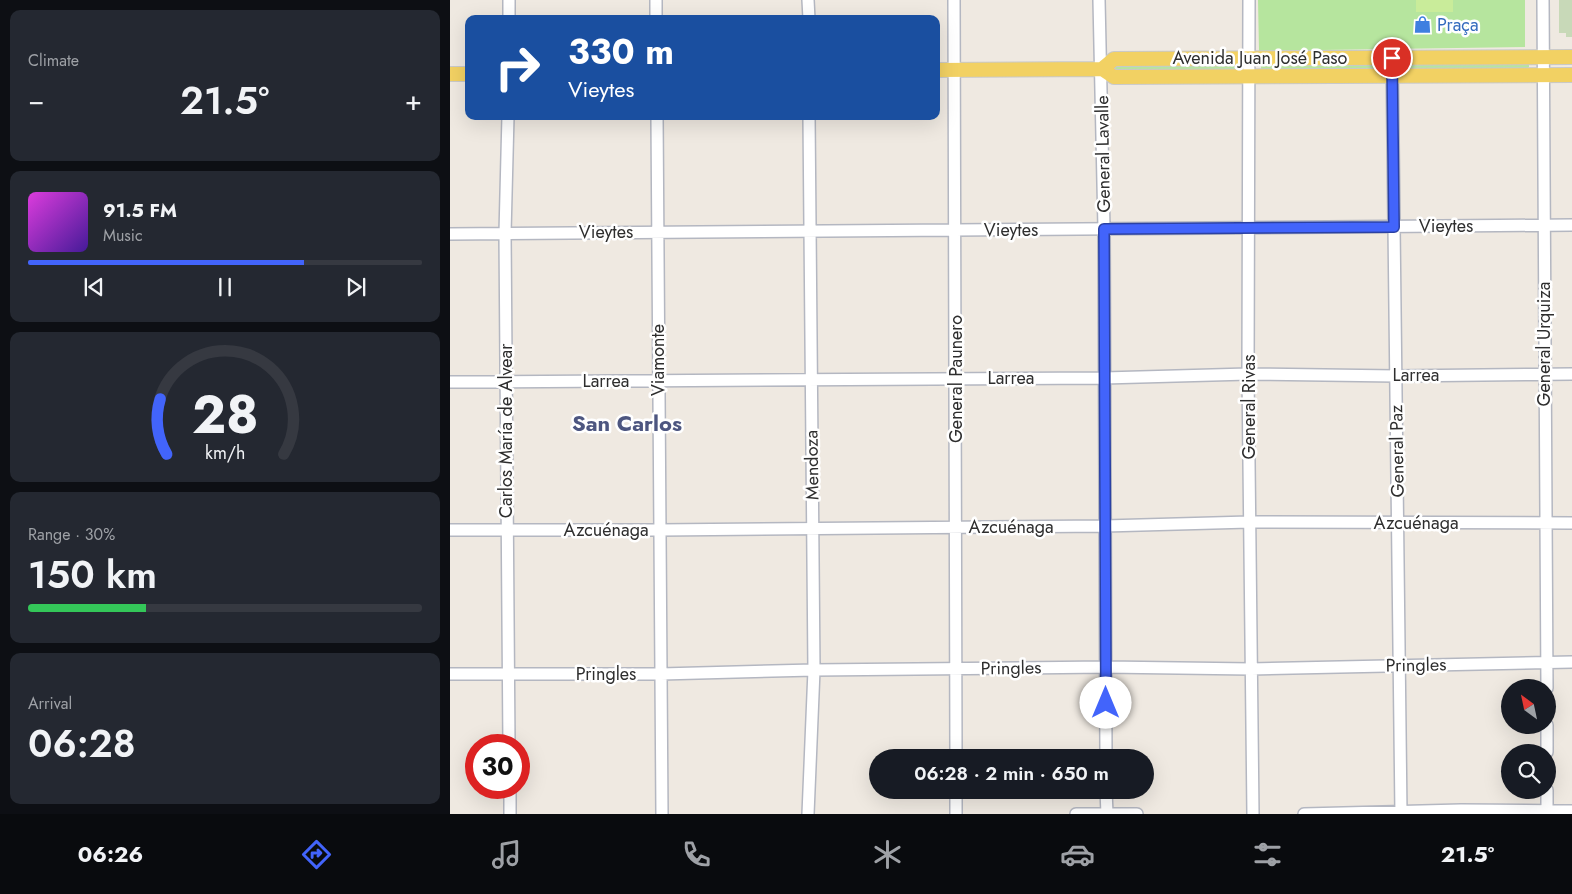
<!DOCTYPE html>
<html lang="en">
<head>
<meta charset="utf-8">
<style>
  :root { --surface:#171b24; --page:#242831; --text:#f1f3f6; --muted:#9ea1a6; --line:#363941; --accent:#4264fb }
  body { margin:0; font-family:Jost,sans-serif; background:var(--page); color:var(--text); height:100vh; display:flex; flex-direction:column; font-size:19px; white-space:nowrap }
  * { box-sizing:border-box; margin:0 }
  p { font-size:16px; color:var(--muted) }
  .icon { flex:none; width:28px; height:28px; fill:none; stroke:currentColor; stroke-width:2; stroke-linecap:round; stroke-linejoin:round }
  .map { position:relative; flex:1; overflow:hidden }
  .sheet { display:flex; flex-direction:column; gap:10px; padding:10px; background:#0d0f14; width:450px }
  .sheet>* { flex:none }
  .guide { position:absolute; left:15px; top:15px; width:475px; height:105px; border-radius:10px; box-shadow:0 5px 20px #0002; background:#1a4fa0; color:#fff; overflow:hidden }
  .needle { width:32px; rotate:327deg }
  .buttons { position:absolute; left:1051px; top:679px; display:grid; gap:10px }
  .buttons a { display:grid; place-items:center; width:55px; height:55px; border-radius:50%; background:var(--surface); box-shadow:0 5px 20px #0002; font-size:25px }
  .speed { position:absolute; left:15px; top:734px; display:flex; gap:10px; font-size:25px; font-weight:700; text-align:center }
  .speed>* { display:grid; place-content:center; width:65px; height:65px; border-radius:50%; background:var(--surface); box-shadow:0 5px 20px #0002; line-height:1 }
  .speed .limit { border:8px solid #d22; background:#fff; color:#111 }
  .pin { position:absolute; display:grid; place-items:center; width:42px; height:42px; color:#fff; margin:-21px; border:2px solid #fff; border-radius:50%; box-shadow:0 1px 5px #0007 }
  .me { position:absolute; width:55px; margin:-28px; rotate:0deg; stroke-linejoin:round; filter:drop-shadow(0 0 4px #0008) }
  .turn { display:flex; align-items:center; gap:18px; height:105px; padding:0 20px; font-size:22px }
  .turn .icon { width:65px; height:65px; stroke-width:2.5 }
  .turn b { display:block; font-size:35px; line-height:42px }
  .big { font-size:38px; font-weight:600; line-height:1.1 }
  .sheet .card { flex:1; display:flex; flex-direction:column; justify-content:center; gap:8px; min-width:0; padding:0 18px; border-radius:10px; background:var(--page) }
  .sheet .dial { align-items:center; gap:0 }
  .dial svg { height:130px; overflow:visible; fill:none; stroke:var(--line); stroke-width:7; stroke-linecap:round; text-anchor:middle }
  .dial text { fill:var(--text); stroke:none }
  .song { display:flex; align-items:center; gap:15px }
  .cover { width:60px; height:60px; border-radius:8px; background:linear-gradient(135deg,hsl(300 70% 55%),hsl(260 70% 35%)) }
  .played { height:5px; border-radius:2px; background:linear-gradient(90deg,var(--accent) 70%,var(--line) 70%) }
  .keys { display:flex; justify-content:space-around; direction:ltr }
  .heat { display:flex; justify-content:space-between; align-items:center; font-size:28px; direction:ltr }
  .charge { height:8px; border-radius:4px; background:linear-gradient(90deg,#34c759 30%,var(--line) 0) }
  .trip { position:absolute; left:419px; top:749px; width:285px; height:50px; border-radius:25px; background:var(--surface); box-shadow:0 5px 20px #0002; font-weight:600; line-height:50px; text-align:center }
  .dock { display:flex; height:80px; justify-content:space-around; align-items:center; background:#090b0e; color:var(--muted) }
  .dock .icon { width:35px; height:35px }
  .dock .on { color:var(--accent) }
  .dock b { font-size:22px; color:var(--text) }
  main { display:flex; flex:1; min-height:0 }
  .map>svg:first-child { display:block }
</style>
</head>
<body>
<main>
<section class="sheet">
<div class="card"><p>Climate</p>
<div class="heat"><a>−</a><b class="big">21.5°</b><a>+</a></div>
</div>
<div class="card">
<div class="song"><i class="cover"></i><div><b>91.5 FM</b><p>Music</p></div></div>
<div class="played"></div>
<div class="keys"><svg class="icon" aria-label="previous" viewBox="0 0 24 24"><path d="M18 5L8 12l10 7zM5 5v14"/></svg><svg class="icon" aria-label="pause" viewBox="0 0 24 24"><path d="M8 5v14M16 5v14"/></svg><svg class="icon" aria-label="next" viewBox="0 0 24 24"><path d="M6 5l10 7-10 7zM19 5v14"/></svg></div>
</div>
<div class="card dial"><svg viewBox="0 0 100 80">
<path d="M14 69A42 42 0 1 1 86 69"/>
<path d="M14 69A42 42 0 0 1 10 35" stroke="#4264fb"/>
<text x="50" y="56" font-size="32" font-weight="700">28</text>
<text x="50" y="72" font-size="11">km/h</text>
</svg></div>
<div class="card"><p>Range · 30%</p><b class="big">150 km</b><div class="charge"></div></div>
<div class="card"><p>Arrival</p><b class="big">06:28</b></div>
</section>
<div class="map">
<svg width="1122" height="814" viewBox="0 0 1122 814">
  <rect width="100%" height="100%" fill="#efe9e1"/>
  <path fill="#b6e59e" d="M808,0H1075V47L809,51Z
    M930,63L932,67L931,70H811V64Z
    M785,64L787,68L786,70L664,73L661,65Z
    M956,64H1079V67L1077,70H957L955,66Z"/>
  <path fill="#c8d9b8" d="M1109,0H1122V37H1116V33H1109Z"/>
  <path fill="#c9ec9a" d="M966,0H1003V12H966Z"/>
  <g fill="none" stroke-linecap="round" stroke-linejoin="round">
    <defs>
      <path id="minor" d="M59,0V19
        M206,0V19
        M358,0L359,19
        M504,0L506,758
        M649,0L654,229L656,758
        M799,0L798,374L803,814
        M1093,0L1097,688
        M942,57L951,814
        M58,116L55,233L59,745
        M207,116L212,814
        M0,234L1122,225
        M0,382L654,378L798,374L946,376L1122,374
        M0,530H210L655,526L799,522L1122,523
        M0,674H211L364,670L656,667L801,669L1122,662
        M1097,725V752
        M60,788V814
        M506,790V814
        M656,790L657,814
        M1097,790V811
        M358,814L364,670L359,116
        M626,814H687
        M854,814L1011,810L1122,811"/>
      <path id="major" d="M652,69L664,59L1122,57
        M486,70L652,69L664,77L1122,75
        M0,74H19"/>
    </defs>
    <use href="#minor" stroke="#b4b7c1" stroke-width="14"/>
    <use href="#major" stroke="#c9c9c9" stroke-width="16"/>
    <use href="#minor" stroke="#fff" stroke-width="11"/>
    <use href="#major" stroke="#f2d163" stroke-width="14"/>
  </g>
  <g fill="none" stroke-linecap="round" stroke-linejoin="round">
    <defs>
      <path id="route" d="M656,703L654,229L944,227L942,58"/>
    </defs>
    <use href="#route" stroke="#2b41a3" stroke-width="12"/>
    <use href="#route" stroke="#4264fb" stroke-width="9"/>
  </g>
  <defs>
    <symbol id="shop-bare" viewBox="-9 -9 18 18"><path d="M-5-2.5h2.3a2.7 3.5 0 0 1 5.4 0H5L5.5 6h-11ZM-1.5-2.5h3a1.5 2.3 0 0 0-3 0Z" fill="#3f7fe0" stroke="#fff" stroke-width="2.5" paint-order="stroke"/></symbol>
  </defs>
  <g fill-rule="evenodd">
    <use href="#shop-bare" x="960" y="12" width="25" height="25"/>
  </g>
  <g text-anchor="middle" stroke-width="5" stroke-linejoin="round" paint-order="stroke">
    <g font-size="18" fill="#366cbe" stroke="#fff" text-anchor="start">
      <text x="987" y="31">Praça</text>
    </g>
    <g font-size="18" fill="#2e2e2e" stroke="#fff">
      <text x="810" y="64">Avenida Juan José Paso</text>
      <text transform="translate(653 154) rotate(-91)" y="6">General Lavalle</text>
      <text x="996" y="232">Vieytes</text>
      <text x="561" y="236">Vieytes</text>
      <text x="156" y="238">Vieytes</text>
      <text transform="translate(1094 344) rotate(-90)" y="6">General Urquiza</text>
      <text transform="translate(208 360) rotate(-90)" y="6">Viamonte</text>
      <text x="966" y="381">Larrea</text>
      <text x="561" y="384">Larrea</text>
      <text transform="translate(506 379) rotate(-90)" y="6">General Paunero</text>
      <text x="156" y="387">Larrea</text>
      <text transform="translate(799 407) rotate(-90)" y="6">General Rivas</text>
      <text transform="translate(56 431) rotate(-90)" y="6">Carlos María de Alvear</text>
      <text transform="translate(947 451) rotate(-91)" y="6">General Paz</text>
      <text transform="translate(362 465) rotate(-91)" y="6">Mendoza</text>
      <text x="966" y="529">Azcuénaga</text>
      <text x="561" y="533">Azcuénaga</text>
      <text x="156" y="536">Azcuénaga</text>
      <text transform="translate(966 665) rotate(-1)" y="6">Pringles</text>
      <text transform="translate(561 668) rotate(-1)" y="6">Pringles</text>
      <text x="156" y="680">Pringles</text>
    </g>
    <g font-size="22" font-weight="bold" fill="#4d5680" stroke="#fff">
      <text x="177" y="431">San Carlos</text>
    </g>
  </g>
</svg>
<div class="buttons">
<a><svg class="needle" viewBox="-14 -14 28 28"><path d="M0-13l5 13h-10z" fill="#e53935"/><path d="M0 13l5-13h-10z" fill="#9ea1a6"/></svg></a>
<a><svg class="icon" aria-label="search" viewBox="0 0 24 24"><circle cx="10" cy="10" r="6"/><path d="M15 15l6 6"/></svg></a>
</div>
<div class="speed"><div class="limit">30</div></div>
<div class="pin" style="left:942px;top:58px;background:#d93025"><svg class="icon" aria-label="arrive" viewBox="0 0 24 24"><path d="M6 21V4h12l-3 4 3 4H6"/></svg></div>
<svg class="me" style="left:656px;top:703px" viewBox="-20 -20 40 40"><circle r="19" fill="#fff"/><path d="M0-13L10 11 0 6-10 11z" fill="#4264fb"/></svg>
<div class="trip">06:28 · 2 min · 650 m</div>
<div class="guide">
<div class="turn"><svg class="icon" aria-label="right" viewBox="0 0 24 24"><path d="M7 20v-9h11M14 6l5 5-5 5"/></svg><div><b>330 m</b>Vieytes</div></div>
</div>
</div>
</main>
<nav class="dock">
<b>06:26</b>
<svg class="icon on" aria-label="directions" viewBox="0 0 24 24"><path d="M12 3l9 9-9 9-9-9zM9 14v-3h6M13 9l2 2-2 2"/></svg>
<svg class="icon" aria-label="music" viewBox="0 0 24 24"><path d="M9 18V5l10-2v13"/><circle cx="6" cy="18" r="3"/><circle cx="16" cy="16" r="3"/></svg>
<svg class="icon" aria-label="phone" viewBox="0 0 24 24"><path d="M5 4h4l2 5-3 2q2 4 5 5l2-3 5 2v4C11 20 4 13 5 4z"/></svg>
<svg class="icon" aria-label="climate" viewBox="0 0 24 24"><path d="M12 3v18M4 7l16 10M4 17L20 7"/></svg>
<svg class="icon" aria-label="car" viewBox="0 0 24 24"><path d="M5 17H2v-5l4-1 3-4h7l3 4 3 1v5h-3M9 17h6M6 11h13"/><circle cx="7" cy="17" r="2"/><circle cx="17" cy="17" r="2"/></svg>
<svg class="icon" aria-label="filters" viewBox="0 0 24 24"><path d="M4 7h16M4 17h16"/><circle cx="9" cy="7" r="2"/><circle cx="15" cy="17" r="2"/></svg>
<b>21.5°</b>
</nav>
</body>
</html>
